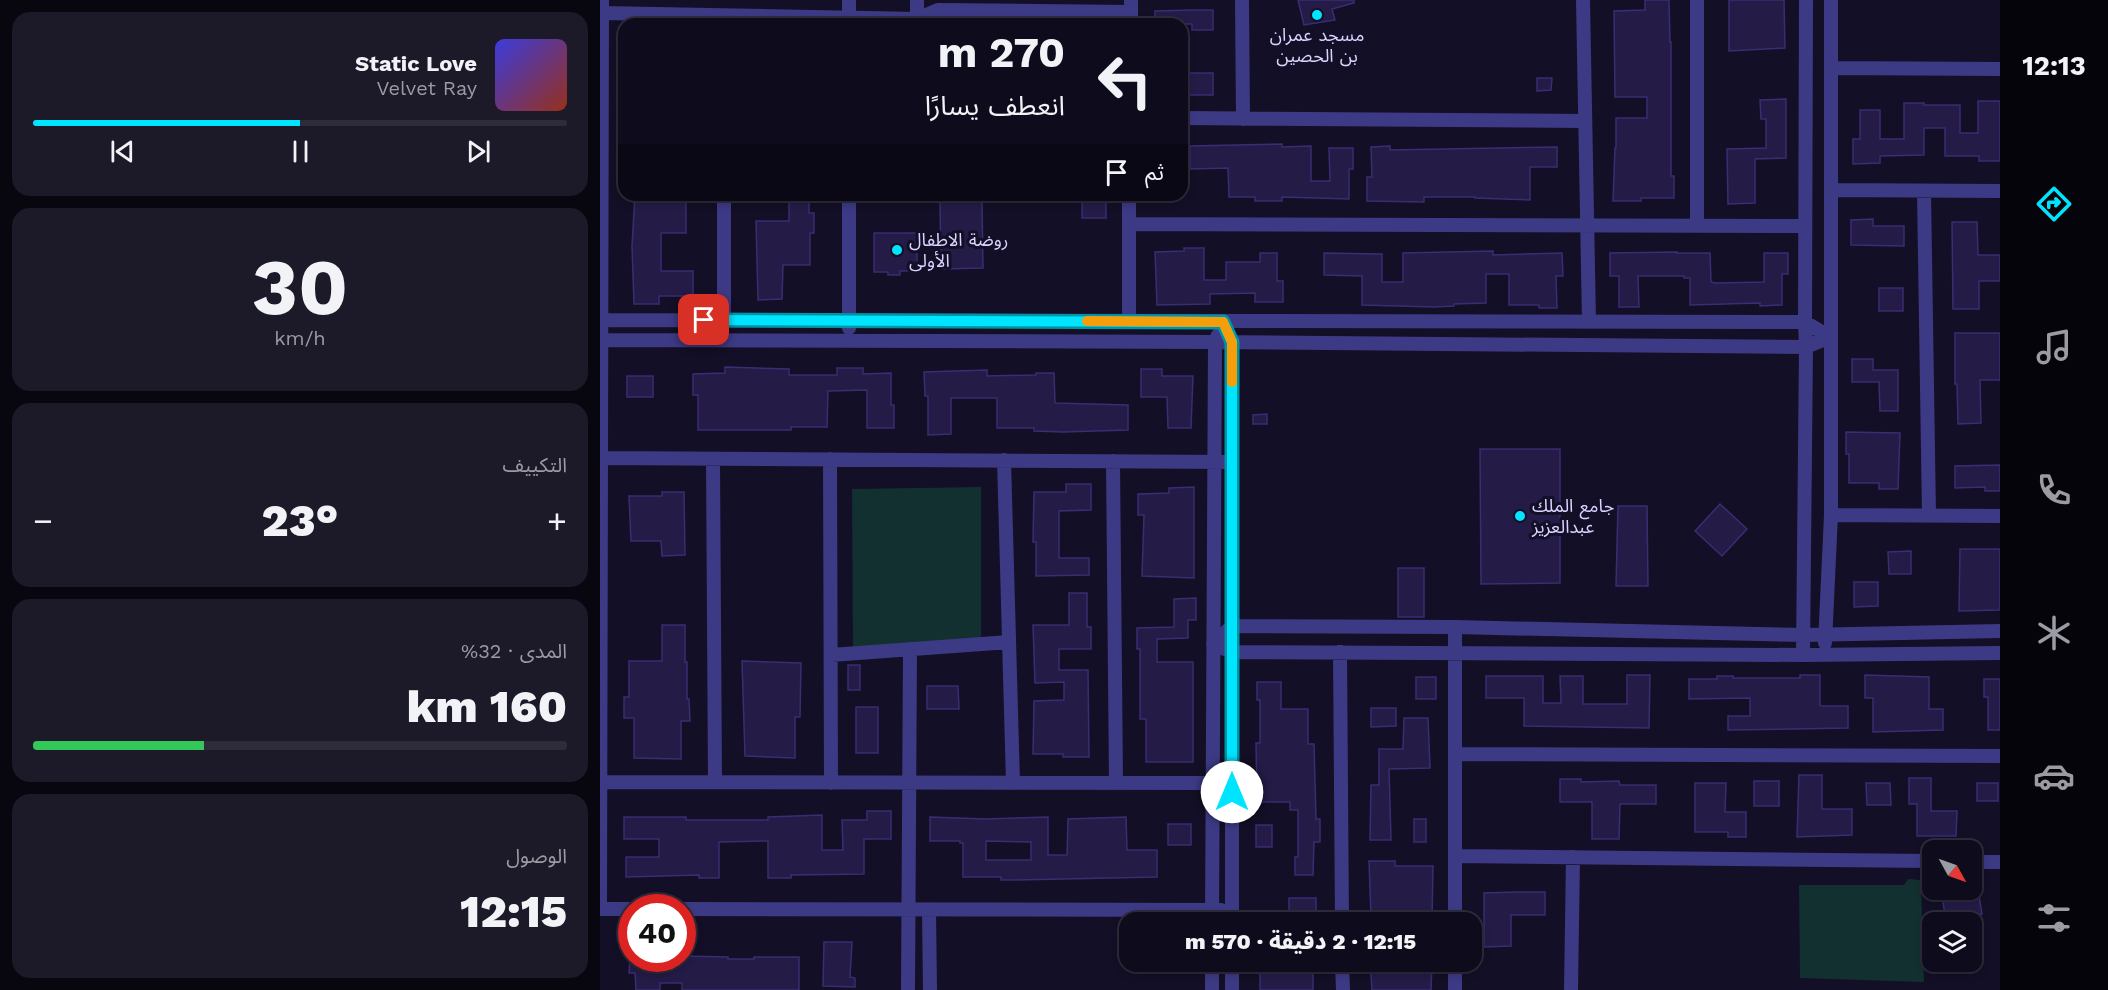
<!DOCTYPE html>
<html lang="ar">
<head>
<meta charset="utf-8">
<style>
  :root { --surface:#0e0b1c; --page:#1c1929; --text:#f1f3f6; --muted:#9b9ba3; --line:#2e2b3b; --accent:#00e5ff }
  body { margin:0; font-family:"Work Sans","Noto Sans Arabic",sans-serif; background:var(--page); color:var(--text); direction:rtl; height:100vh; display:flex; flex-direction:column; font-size:22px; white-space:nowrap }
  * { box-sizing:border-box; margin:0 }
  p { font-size:20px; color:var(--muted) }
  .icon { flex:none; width:33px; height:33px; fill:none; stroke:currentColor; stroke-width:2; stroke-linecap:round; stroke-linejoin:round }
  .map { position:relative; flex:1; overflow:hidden; direction:ltr }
  .details { display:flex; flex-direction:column; gap:12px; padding:12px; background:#08060f; width:600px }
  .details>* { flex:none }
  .banner { position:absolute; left:18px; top:18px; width:570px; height:183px; border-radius:18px; box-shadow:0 3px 9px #0003,0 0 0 2px var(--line); direction:rtl; background:#0e0b1c; color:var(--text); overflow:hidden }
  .needle { width:39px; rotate:130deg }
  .fabs { position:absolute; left:1322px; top:840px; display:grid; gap:12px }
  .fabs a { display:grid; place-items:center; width:60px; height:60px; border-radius:12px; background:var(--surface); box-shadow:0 3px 9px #0003,0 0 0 2px var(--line); font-size:30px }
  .speed { position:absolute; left:18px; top:894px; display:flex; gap:12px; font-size:30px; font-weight:700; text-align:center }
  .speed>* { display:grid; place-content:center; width:78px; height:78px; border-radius:50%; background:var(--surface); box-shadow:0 3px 9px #0003,0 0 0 2px var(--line); line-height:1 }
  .speed .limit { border:9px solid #d22; background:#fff; color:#111 }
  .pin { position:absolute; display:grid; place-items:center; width:51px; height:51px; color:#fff; margin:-26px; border-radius:12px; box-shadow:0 3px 9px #0006 }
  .me { position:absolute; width:66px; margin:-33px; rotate:0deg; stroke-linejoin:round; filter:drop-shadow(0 0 4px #0008) }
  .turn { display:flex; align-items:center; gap:21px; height:126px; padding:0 24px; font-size:27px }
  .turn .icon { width:78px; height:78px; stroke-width:2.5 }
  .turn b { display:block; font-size:42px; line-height:51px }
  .then { display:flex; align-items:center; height:57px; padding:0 24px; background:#0003; gap:12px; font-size:22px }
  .big { font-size:45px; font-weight:800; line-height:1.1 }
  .details .tile { flex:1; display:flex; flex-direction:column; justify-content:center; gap:9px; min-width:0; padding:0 21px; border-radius:18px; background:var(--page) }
  .details .dial { align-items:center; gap:0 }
  .dial b { font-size:78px; line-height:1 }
  .song { display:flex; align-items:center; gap:18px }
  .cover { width:72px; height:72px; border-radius:9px; background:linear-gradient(135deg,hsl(240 70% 55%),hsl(10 70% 35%)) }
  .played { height:6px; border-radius:3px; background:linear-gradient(90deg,var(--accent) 50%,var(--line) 50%) }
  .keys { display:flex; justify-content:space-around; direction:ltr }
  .heat { display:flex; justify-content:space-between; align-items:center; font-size:33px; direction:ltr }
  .charge { height:9px; border-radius:4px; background:linear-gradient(90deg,#34c759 32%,var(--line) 0) }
  .trip { position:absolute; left:519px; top:912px; width:363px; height:60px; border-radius:18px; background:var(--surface); box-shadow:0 3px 9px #0003,0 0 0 2px var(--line); font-weight:800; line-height:60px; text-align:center; direction:rtl }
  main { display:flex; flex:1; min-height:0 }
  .tabs { display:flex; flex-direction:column; width:108px; justify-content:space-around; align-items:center; background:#06040b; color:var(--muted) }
  .tabs .icon { width:42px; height:42px }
  .tabs .on { color:var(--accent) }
  .tabs b { font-size:27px; color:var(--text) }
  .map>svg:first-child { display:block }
</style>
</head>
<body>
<main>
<nav class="tabs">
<b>12:13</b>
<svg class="icon on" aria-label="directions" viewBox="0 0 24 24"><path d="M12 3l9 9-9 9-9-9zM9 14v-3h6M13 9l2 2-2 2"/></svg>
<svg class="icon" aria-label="music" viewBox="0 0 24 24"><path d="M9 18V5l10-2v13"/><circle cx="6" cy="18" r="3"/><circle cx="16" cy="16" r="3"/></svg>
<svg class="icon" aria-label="phone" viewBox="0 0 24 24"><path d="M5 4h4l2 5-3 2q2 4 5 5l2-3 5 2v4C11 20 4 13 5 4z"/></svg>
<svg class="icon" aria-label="climate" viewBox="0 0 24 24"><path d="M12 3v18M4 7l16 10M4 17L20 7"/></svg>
<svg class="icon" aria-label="car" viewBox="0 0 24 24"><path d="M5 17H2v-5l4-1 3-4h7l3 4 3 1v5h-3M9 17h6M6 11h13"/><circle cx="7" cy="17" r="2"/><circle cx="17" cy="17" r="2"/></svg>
<svg class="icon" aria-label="filters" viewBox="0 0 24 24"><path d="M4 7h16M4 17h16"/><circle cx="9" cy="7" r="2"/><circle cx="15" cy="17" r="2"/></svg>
</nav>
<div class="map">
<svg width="1400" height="990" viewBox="0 0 1400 990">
  <rect width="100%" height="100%" fill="#130f26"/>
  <path fill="#12302f" d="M381,487V640L253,649L252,489Z
    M1308,879L1321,880L1324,982L1200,978L1199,885H1304Z"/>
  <path fill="#241b47" stroke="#3b2d73" stroke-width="1.5" fill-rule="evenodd" d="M698,0H754V3L732,9L735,20L704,25Z
    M1045,0H1069L1070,42H1071V176H1074V198H1041V201H1013L1015,148H1016V118H1047V97H1015L1014,11L1045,10Z
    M1129,0H1184L1185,48L1129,51Z
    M592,10H613V30H592V24H555V11Z
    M587,73H613V95H587Z
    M937,78H952L951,90L937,91Z
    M1186,99V158L1155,159V203L1128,204L1127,149L1166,148V119H1161L1160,100Z
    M1378,101H1400V161H1379V156H1345V128H1324V155L1280,156V163L1253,164V139H1260V110H1280V139H1304V103H1324V105H1360V133H1378Z
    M682,144V147L711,146V181H730L729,148H753V169H749V199L682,197V201H655V197H629L628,168L590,169V146Z
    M790,146V150L957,147V167H930V200L875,198V197H824V202L767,201V177H772L771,147Z
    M35,195H86V233H61V271H93V296H59V304H34L32,246Z
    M189,195H209V213H214V233H210V265H183L182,299L158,300L156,221H189Z
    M482,197H506V218H482Z
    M382,201L383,268L341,269L340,202Z
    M1273,219V226H1304V246L1251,245V220Z
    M1352,222H1377L1378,255H1400V281H1379V309H1353Z
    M274,233H317V271H300V275H288V272H274Z
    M584,248H604V280H626V262H660V253H677V281H683V302H655V293L610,294V304L557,305L555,252L584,251Z
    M893,251V255L962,253L963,276H956L957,308H939V305H909V274H886V303L854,304V306L834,307L762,305V276L724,275V253L782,254V282H803V253Z
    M1077,252V253H1110L1111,282L1115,283L1164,282V253H1188V274H1182V305L1160,306V303L1090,305V278H1084V276H1038L1039,307H1019V276H1010V253Z
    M1279,288H1303V311H1279Z
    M1355,333H1400V380H1380L1381,423L1358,424L1357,384H1355Z
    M1252,359H1273V370H1298V411H1280L1279,382H1252Z
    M125,367L189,369V375H237V368H263V374L291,373V405H294V428H267V390L228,391L227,427H191V430H98V395H93V374L125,373Z
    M541,369H562V376H593L591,428H568L567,397H541Z
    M387,370V376L436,375V373H454L455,403L528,405V430L463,432L434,431V428H397V398H351V434L328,435V396H325L324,372Z
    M27,376H53V397H27Z
    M667,414V424H653V415Z
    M1246,432L1300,433L1298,489H1279V483H1249V454H1246Z
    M880,449H960V583L881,584Z
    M1400,465V491H1385V487L1355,488V466Z
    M466,484H491V510L459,511V558H489V575L436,576V542H433L434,492H466Z
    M594,487V578L542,576L544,515H538V494L569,493V488Z
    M62,492H84L85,555L62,556L61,541H31L29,496H62Z
    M1120,504L1147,529L1122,556L1095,531Z
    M1018,506H1047L1048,586H1016Z
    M1360,549H1400V610L1359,611Z
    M1311,551V574H1289L1288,552Z
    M798,568H824V617H798Z
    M1254,582H1278V606L1254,607Z
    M469,593H487V627H491V649H459V670H488L489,757H463V754H433L434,701L464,700V682L435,683L433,625H469Z
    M596,598V620H588V638L557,639V662H593V762H546V719H540V649H537V628L574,627V599Z
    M62,625H85V662H87V699H89L90,721H81V759L34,758V718H24V697H29V661H62Z
    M142,661L201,663L200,717H195V758L145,756Z
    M248,665H260V690H248Z
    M1027,675H1050L1049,728L924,726V698H886V676H943V703H961L960,676H983V704H1027Z
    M1200,675H1220V705L1221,706H1248V728L1128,730V716H1150V698L1089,699V679H1117V676H1133V678H1200Z
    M1265,675L1329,677V709H1343V730L1273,732V698H1265Z
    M816,677H836V699H816Z
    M1384,679H1400V730H1388V697H1384Z
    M657,682H681V709H708V744H714L716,819H720V842H714L713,875H695V857H698V810H690V802H657L656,743H660V700H657Z
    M327,686H358L359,709H327Z
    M256,707H278V753H256Z
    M771,708H796V726L771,727Z
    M804,718H828L830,768L789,769L791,840H770L771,785H779V749H803Z
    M1199,775H1222V809H1252V835L1197,837Z
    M1309,778H1331V811H1357L1356,836H1317V804H1309Z
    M960,779H981V782L1019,781L1020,785H1056V804H1020L1019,839H992V802H960Z
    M1154,781H1179V806H1154Z
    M1095,783H1126L1125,812H1146V837H1128V832H1095Z
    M1266,783H1290L1291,805H1267Z
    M1377,783H1398V801H1377Z
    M267,811H291V839H264V874L191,875V878H168V841L119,842V878H99V875L26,877V857H59V839H24V817H86V820H168V817L222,815V850H243L242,820H267Z
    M330,817L385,819L448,817V855H467L468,819L526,817L527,850H557V877L416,880H401V877H363V843H360V841H330ZM386,841L431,842V860H386Z
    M814,819H826V842H814Z
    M568,824H591V845H568Z
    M656,825H672V847H656Z
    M769,861H795V866H833L832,920H805V916H771Z
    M916,892H945V915H911V946L884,947V893Z
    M1365,896L1366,898L1379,896L1382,914L1374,915L1375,922H1353V919L1346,921L1343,902Z
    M689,898H716V919L689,920Z
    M224,942H252L250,977L255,978V987L223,986Z
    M82,956L128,957V959H154V957H199V990H82V983H60V990H36L35,973H29L30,958H82Z
    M660,962H713V990H660Z
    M770,962H832L831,990H772Z"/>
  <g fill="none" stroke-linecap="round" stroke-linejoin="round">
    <path stroke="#3d3a85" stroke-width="14" d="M249,0V24
      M317,0V19
      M531,0V24
      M642,0L643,119
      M983,0L989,322
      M1097,0V226
      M2,13L317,19L338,10L531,12
      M1231,68L1400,69
      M582,118L985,121
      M1231,190L1400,191
      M1324,191L1329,516
      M124,195V320
      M249,195V328
      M529,224L1205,226
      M0,320L1205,322L1230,337
      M529,321V195
      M629,335L632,342V922
      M0,340L615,342L1206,347L1230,337
      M1,458L632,462
      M113,459L115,782
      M230,459L231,783
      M404,460L413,783
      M513,461L516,783
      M1231,515L1400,516
      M1400,631L1204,635L855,627L632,626L613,644L632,652L1203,655L1400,653
      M1225,643L1231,515V0
      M740,652L742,922
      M231,655L409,642
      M1203,655L1206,347L1205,322L1206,0
      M855,754L1400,756
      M0,782L613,783
      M855,856L1332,861
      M1371,862H1400
      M0,908L2,0
      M0,909H32
      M82,909L621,910
      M329,910L330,990
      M612,922L615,342L618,335
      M855,922V627
      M742,962L743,990
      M308,990L310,649
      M612,990V962
      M632,990V962
      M855,990V962
      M971,990L973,857"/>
  </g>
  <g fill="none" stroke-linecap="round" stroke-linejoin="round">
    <defs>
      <path id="route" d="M104,320L623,322L632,342V792"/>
    </defs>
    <use href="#route" stroke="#0095a6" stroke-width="15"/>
    <use href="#route" stroke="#00e5ff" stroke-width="10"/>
    <path stroke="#f59e0b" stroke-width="10" d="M487,321L623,322L632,342V382"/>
  </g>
  <g fill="#00e5ff" stroke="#130f26" stroke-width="2">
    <circle cx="717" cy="15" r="6"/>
    <circle cx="297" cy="250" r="6"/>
    <circle cx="920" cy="516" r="6"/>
  </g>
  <g text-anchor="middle" stroke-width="6" stroke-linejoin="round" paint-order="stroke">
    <g font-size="18" fill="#d9d4ff" stroke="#130f26" text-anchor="start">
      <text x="717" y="41" text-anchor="middle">مسجد عمران<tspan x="717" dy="21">بن الحصين</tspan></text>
      <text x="309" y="246">روضة الاطفال<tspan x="309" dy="21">الأولى</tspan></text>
      <text x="932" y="512">جامع الملك<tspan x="932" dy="21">عبدالعزيز</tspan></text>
    </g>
  </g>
</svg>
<div class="fabs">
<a><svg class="needle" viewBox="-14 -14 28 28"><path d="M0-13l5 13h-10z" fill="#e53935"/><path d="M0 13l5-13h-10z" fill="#9b9ba3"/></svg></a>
<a><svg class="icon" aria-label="layers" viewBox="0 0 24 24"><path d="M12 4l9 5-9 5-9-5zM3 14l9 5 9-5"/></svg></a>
</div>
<div class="speed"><div class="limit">40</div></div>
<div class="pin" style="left:104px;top:320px;background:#d93025"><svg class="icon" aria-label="arrive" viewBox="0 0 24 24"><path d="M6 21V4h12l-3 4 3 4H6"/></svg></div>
<svg class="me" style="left:632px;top:792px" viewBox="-20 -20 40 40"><circle r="19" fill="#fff"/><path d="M0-13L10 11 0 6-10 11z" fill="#00e5ff"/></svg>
<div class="trip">12:15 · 2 دقيقة · 570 m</div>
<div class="banner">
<div class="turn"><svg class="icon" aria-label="left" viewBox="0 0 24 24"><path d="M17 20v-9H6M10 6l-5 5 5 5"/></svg><div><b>270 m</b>انعطف يسارًا</div></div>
<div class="then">ثم<svg class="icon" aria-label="arrive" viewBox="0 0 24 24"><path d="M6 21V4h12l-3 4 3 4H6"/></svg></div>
</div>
</div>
<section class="details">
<div class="tile">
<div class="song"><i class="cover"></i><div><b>Static Love</b><p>Velvet Ray</p></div></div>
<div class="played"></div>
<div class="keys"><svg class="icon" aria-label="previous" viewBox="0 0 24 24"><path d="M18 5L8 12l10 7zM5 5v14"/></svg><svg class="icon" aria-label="pause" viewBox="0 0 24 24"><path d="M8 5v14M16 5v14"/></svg><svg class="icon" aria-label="next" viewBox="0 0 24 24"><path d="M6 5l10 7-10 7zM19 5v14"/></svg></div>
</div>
<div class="tile dial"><b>30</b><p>km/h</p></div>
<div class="tile"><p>التكييف</p>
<div class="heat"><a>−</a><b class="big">23°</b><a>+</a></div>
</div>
<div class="tile"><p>المدى · 32%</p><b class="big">160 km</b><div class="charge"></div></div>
<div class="tile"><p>الوصول</p><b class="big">12:15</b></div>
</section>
</main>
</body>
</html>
